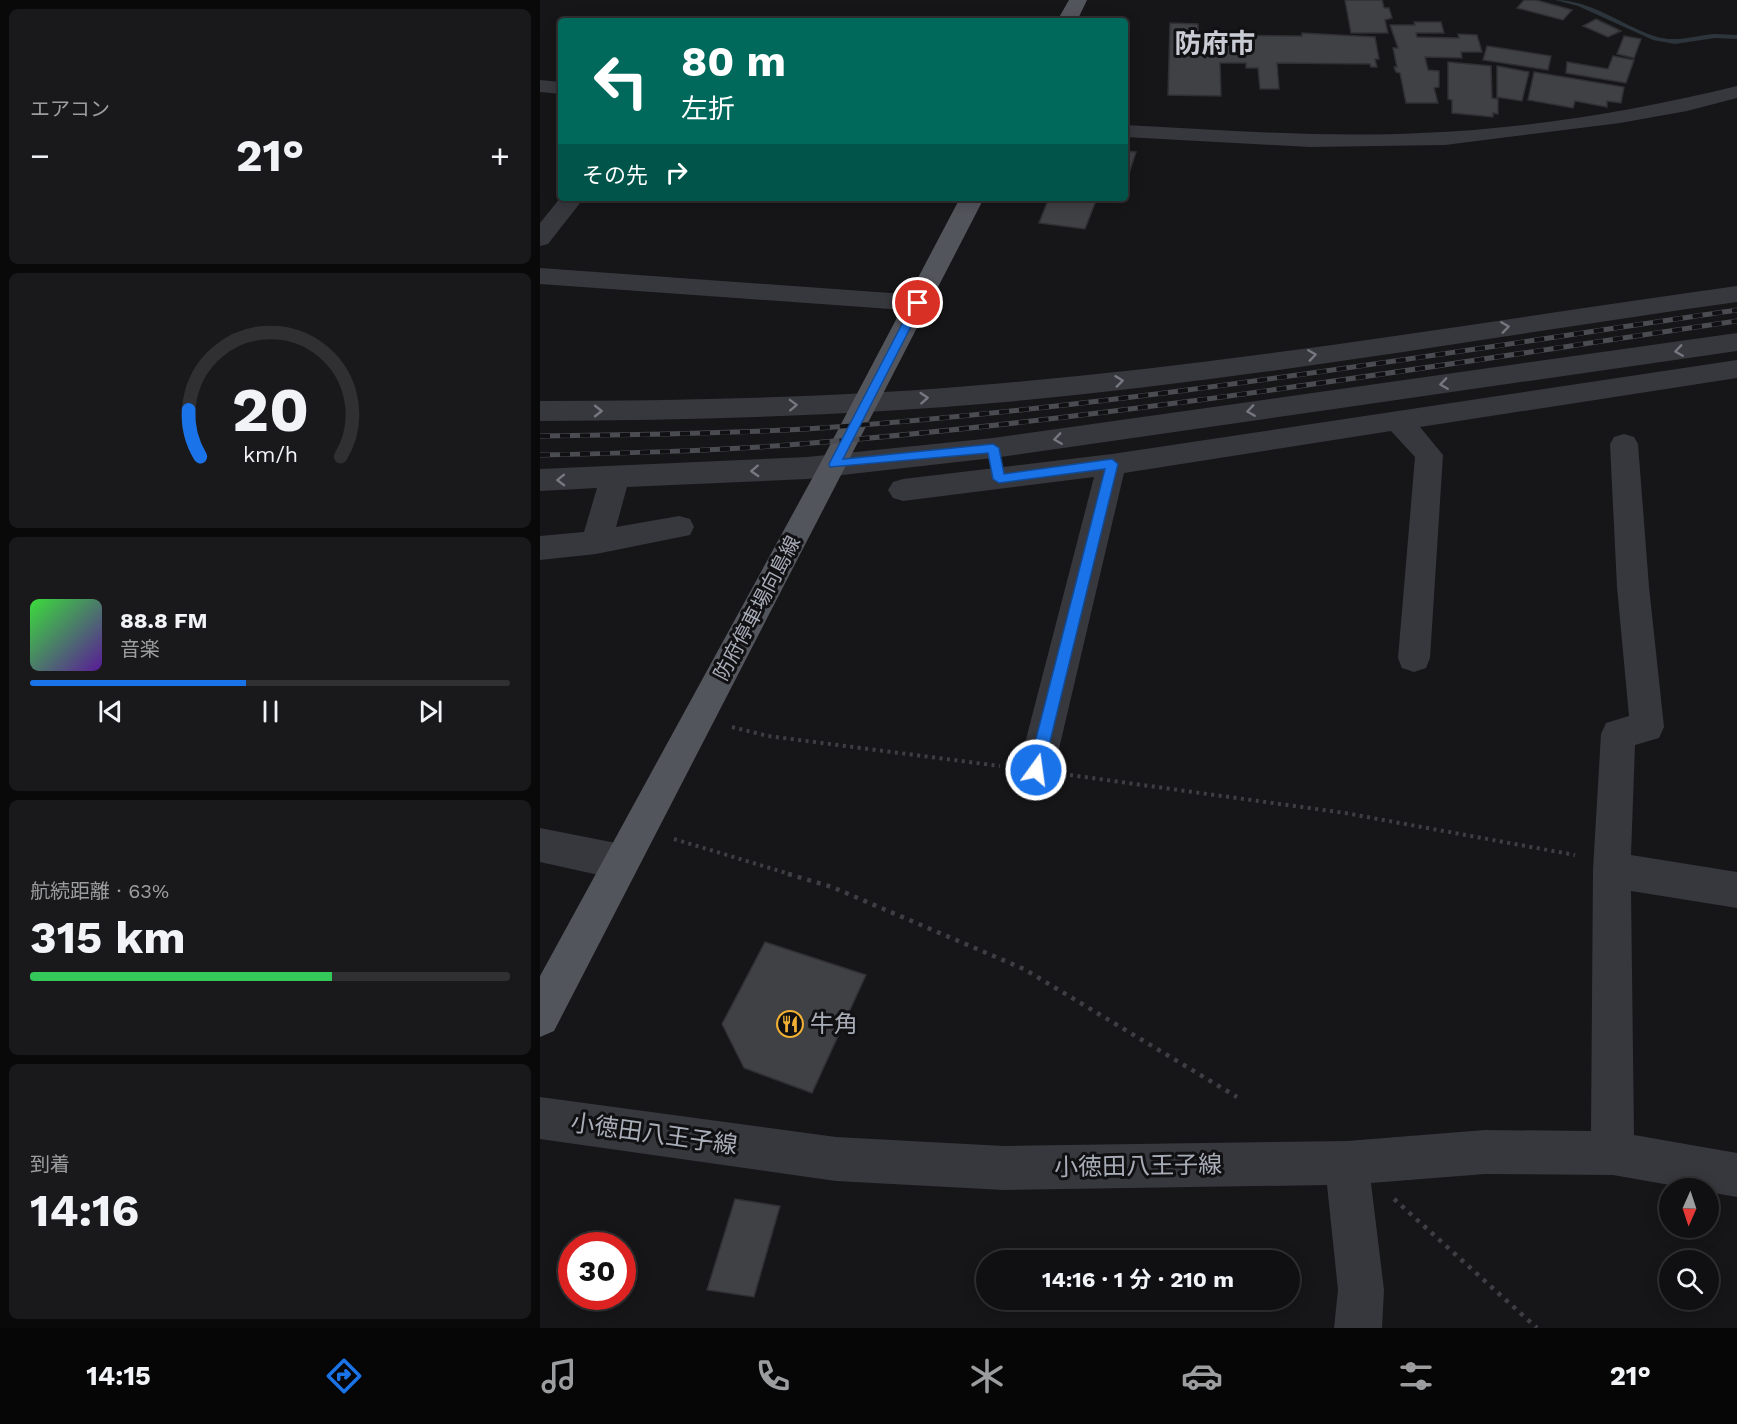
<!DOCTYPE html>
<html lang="ja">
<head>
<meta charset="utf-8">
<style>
  :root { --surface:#101012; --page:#19191b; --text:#f1f3f6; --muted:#9c9d9f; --line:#303032; --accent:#1a73e8 }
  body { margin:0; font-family:"Work Sans","Noto Sans JP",sans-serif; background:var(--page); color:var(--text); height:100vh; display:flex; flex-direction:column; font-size:22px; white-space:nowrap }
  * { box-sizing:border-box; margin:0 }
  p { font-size:20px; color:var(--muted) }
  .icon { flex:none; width:33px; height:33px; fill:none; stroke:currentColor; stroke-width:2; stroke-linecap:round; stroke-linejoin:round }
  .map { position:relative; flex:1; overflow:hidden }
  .details { display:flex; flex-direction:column; gap:9px; padding:9px; background:#09090a; width:540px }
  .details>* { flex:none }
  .banner { position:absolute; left:18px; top:18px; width:570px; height:183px; border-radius:6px; box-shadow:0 3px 15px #0003,0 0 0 2px var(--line); background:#00695c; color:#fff; overflow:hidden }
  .needle { width:39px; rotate:183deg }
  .tools { position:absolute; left:1119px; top:1178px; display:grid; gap:12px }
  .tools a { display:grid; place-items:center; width:60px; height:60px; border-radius:50%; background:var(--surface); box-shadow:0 3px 15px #0003,0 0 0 2px var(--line); font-size:30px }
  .speed { position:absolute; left:18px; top:1232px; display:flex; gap:12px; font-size:30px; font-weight:700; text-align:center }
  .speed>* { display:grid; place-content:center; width:78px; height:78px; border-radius:50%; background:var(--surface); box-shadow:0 3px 15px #0003,0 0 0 2px var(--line); line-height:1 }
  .speed .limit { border:9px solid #d22; background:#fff; color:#111 }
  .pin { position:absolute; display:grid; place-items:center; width:51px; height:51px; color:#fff; margin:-26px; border:3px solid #fff; border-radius:50%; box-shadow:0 2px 6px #0007 }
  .me { position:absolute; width:66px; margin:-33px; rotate:14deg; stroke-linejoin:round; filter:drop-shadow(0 0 4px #0008) }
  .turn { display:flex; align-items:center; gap:21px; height:126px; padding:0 24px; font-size:27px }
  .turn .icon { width:78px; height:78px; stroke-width:2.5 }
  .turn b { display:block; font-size:42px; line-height:51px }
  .then { display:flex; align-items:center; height:57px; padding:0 24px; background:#0003; gap:12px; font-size:22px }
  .big { font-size:45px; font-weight:700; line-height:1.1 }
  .details .tile { flex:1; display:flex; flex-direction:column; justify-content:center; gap:9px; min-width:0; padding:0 21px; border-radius:9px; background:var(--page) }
  .details .dial { align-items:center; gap:0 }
  .dial svg { height:156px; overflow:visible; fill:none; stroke:var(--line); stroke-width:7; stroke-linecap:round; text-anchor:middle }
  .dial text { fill:var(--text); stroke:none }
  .song { display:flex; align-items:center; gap:18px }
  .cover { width:72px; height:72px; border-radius:9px; background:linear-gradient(135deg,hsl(120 70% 55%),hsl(270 70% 35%)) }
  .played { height:6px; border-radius:3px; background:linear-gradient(90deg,var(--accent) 45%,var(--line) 45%) }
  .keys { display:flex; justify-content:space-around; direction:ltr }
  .heat { display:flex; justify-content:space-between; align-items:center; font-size:33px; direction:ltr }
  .charge { height:9px; border-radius:4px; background:linear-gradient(90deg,#34c759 63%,var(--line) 0) }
  .trip { position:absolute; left:436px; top:1250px; width:324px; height:60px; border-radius:30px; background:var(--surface); box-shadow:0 3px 15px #0003,0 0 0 2px var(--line); font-weight:700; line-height:60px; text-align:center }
  .menu { display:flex; height:96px; justify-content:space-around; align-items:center; background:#060607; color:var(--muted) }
  .menu .icon { width:42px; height:42px }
  .menu .active { color:var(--accent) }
  .menu b { font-size:27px; color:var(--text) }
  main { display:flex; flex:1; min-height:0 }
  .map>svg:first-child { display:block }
</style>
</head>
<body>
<main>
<section class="details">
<div class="tile"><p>エアコン</p>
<div class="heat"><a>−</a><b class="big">21°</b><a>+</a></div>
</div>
<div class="tile dial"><svg viewBox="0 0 100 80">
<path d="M14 69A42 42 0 1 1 86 69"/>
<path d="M14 69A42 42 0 0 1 8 45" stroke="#1a73e8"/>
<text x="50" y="56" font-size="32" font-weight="700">20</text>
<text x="50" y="72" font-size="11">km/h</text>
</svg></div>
<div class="tile">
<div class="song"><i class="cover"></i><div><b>88.8 FM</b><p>音楽</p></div></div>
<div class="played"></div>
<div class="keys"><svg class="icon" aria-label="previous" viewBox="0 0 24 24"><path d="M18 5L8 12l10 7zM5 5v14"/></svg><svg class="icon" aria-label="pause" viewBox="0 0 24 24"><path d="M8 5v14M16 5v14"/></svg><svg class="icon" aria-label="next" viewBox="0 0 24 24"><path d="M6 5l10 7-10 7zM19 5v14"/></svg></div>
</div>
<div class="tile"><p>航続距離 · 63%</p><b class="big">315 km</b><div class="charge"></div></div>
<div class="tile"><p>到着</p><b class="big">14:16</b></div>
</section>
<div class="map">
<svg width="1197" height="1328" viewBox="0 0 1197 1328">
  <rect width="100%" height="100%" fill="#161618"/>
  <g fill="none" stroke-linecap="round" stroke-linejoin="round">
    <path fill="#2c353c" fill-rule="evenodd" d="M1015,0C1052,0 1081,25 1114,36C1135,43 1153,36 1174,34C1181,34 1189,35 1197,35V39L1175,38L1135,44L1113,40L1038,6Z"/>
  </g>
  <path fill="#404145" stroke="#303034" stroke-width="1.5" d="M805,0H842L844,8H849L852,18L845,20L848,33H811Z
    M984,0H996L1032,10L1023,20L977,8Z
    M1056,19L1081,31L1068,37L1043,26Z
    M874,22H901L904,33H876L877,37L919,38L918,34L937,35L942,52H921L922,58L885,57L888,70L899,71V87L894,88L898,103H866L860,73L856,72L854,67H857L853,48H858L850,25H875Z
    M630,23L658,24V35L762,36V33L835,37L839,59H835L837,67H831L830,64L737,63L739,89H720L718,68H706V63H680L681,96L628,95Z
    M1084,36L1101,39L1094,58L1077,54Z
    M947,46L1011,56L1008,70L943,60Z
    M1073,56L1094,60L1086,83L1026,73L1027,62L1068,69Z
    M908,62L951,66L952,98L958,99V114L953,113V117L912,113V100L908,99Z
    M957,66L989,72L982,101L957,97Z
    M994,72L1084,87L1081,103L1067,101V107L1035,101L1033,108L988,100Z
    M585,151L596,152L587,180H585Z
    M509,198H557L545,229L499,223Z
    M225,942L326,975L272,1093L204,1068L182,1024Z
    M195,1199L240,1206L214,1297L167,1290Z"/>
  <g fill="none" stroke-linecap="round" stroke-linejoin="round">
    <path stroke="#3d3f44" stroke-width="4" stroke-dasharray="3 4.5" stroke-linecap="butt" d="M192,727L228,736L460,766
      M530,775L805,813L1035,855
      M134,839L253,875"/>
    <path stroke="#3d3f44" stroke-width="4.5" stroke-dasharray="4 6" stroke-linecap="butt" d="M248,874L292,887L484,969L697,1097
      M854,1199L997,1328"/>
    <path fill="#37383d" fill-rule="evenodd" d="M0,80L21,82V94L0,92Z
      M1197,86V98L1147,111L1080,123L905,145L770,147L585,137V125C684,130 783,138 881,133C987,129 1095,111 1197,86Z
      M21,197L44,198L8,244L0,246V223Z
      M0,268L378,295L387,297L391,303L387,309L378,311L0,284Z
      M1197,286V302C953,336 711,380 466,402C311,416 155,420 0,421V401C155,401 311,397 465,383C710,362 953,320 1197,286Z
      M1197,333V351L453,458L267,479L87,487L76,527L139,516L150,519L154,527L150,535L56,554L0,560V536L44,532L57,488L0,491V469L267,457L453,438Z
      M1197,360V378L880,427L903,455L890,658L886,668L874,672L862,668L858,658L875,457L851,431L584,473L514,770L508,781L496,786L484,781L478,770L554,477L363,501L353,498L348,490L353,482L363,479L572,454Z
      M1084,434L1094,437L1098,444L1109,587L1124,727L1119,738L1095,745L1091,855L1197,872V908L1091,891L1094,1135L1197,1153V1197L1168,1192V1188H1147L1073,1175L945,1174L831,1183L844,1290L842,1328H794L798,1290L787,1185L464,1190L296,1181L0,1139V1097L296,1137L464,1146L807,1141L945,1130L1051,1131L1053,870L1061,734L1066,723L1089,716L1077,587L1070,444L1074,437Z
      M0,828L81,844L94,850L100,862L94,874L81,880L0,862Z"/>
    <path fill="#53555c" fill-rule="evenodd" d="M529,0H547L537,21H517Z
      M420,198H444L14,1031L0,1037V976L280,464Z"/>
    <defs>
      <path id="rail" d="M0,436C89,435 178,434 266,429C578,408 888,355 1197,310
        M0,455C87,453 174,451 260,444C574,419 885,367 1197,321"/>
    </defs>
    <use href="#rail" stroke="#4a4c52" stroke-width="5"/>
    <use href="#rail" stroke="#111113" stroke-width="4" stroke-dasharray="10" stroke-linecap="butt"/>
  </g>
  <defs><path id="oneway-chevron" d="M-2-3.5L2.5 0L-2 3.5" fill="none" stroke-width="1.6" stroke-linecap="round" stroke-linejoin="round" transform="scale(1.5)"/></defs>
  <g stroke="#757881">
    <use href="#oneway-chevron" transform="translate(965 327) rotate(-8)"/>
    <use href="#oneway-chevron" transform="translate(1139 351) rotate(172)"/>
    <use href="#oneway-chevron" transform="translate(772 355) rotate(-8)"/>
    <use href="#oneway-chevron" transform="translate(579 381) rotate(-7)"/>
    <use href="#oneway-chevron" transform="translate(904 384) rotate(172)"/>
    <use href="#oneway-chevron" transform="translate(384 398) rotate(-4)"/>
    <use href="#oneway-chevron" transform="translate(253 405) rotate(-2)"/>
    <use href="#oneway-chevron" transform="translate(58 411)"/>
    <use href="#oneway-chevron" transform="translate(711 411) rotate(172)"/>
    <use href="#oneway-chevron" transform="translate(518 439) rotate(172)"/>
    <use href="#oneway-chevron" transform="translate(215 471) rotate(177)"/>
    <use href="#oneway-chevron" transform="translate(21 480) rotate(179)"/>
  </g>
  <path fill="#1a73e8" stroke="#114b97" stroke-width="1.5" d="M378,300L383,303L303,459L453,444L459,448L464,474L572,459L578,464L503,770L501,775L496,777L490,775L488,770L565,469L459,483L453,479L448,453L290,467L289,464L373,303Z"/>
  <defs>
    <symbol id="restaurant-ring" viewBox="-11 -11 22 22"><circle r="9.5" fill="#111113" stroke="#f2b134" stroke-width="1.5"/><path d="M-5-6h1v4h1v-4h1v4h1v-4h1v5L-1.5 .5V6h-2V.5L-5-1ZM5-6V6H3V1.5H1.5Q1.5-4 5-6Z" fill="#f2b134"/></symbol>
  </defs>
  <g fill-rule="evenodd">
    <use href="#restaurant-ring" x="235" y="1009" width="30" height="30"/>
  </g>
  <g text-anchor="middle" stroke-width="6" stroke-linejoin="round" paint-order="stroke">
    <g font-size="20" fill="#a8adb8" stroke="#111113">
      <text transform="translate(217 608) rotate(-62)" y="7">防府停車場向島線</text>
    </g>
    <g font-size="24" fill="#a8adb8" stroke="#111113" text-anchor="start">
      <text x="270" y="1032">牛角</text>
    </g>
    <g font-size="24" fill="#a8adb8" stroke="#111113">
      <text transform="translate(114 1134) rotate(8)" y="8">小徳田八王子線</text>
      <text transform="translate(598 1166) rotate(-1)" y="8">小徳田八王子線</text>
    </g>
    <g font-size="27" font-weight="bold" fill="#c9ccd4" stroke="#111113">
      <text x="675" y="53">防府市</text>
    </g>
  </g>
</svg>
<div class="tools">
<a><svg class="needle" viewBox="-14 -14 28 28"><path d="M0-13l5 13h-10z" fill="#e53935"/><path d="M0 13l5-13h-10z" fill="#9c9d9f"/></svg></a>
<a><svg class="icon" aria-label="search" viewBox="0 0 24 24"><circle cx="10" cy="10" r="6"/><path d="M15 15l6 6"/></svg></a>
</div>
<div class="speed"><div class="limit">30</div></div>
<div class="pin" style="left:378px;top:303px;background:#d93025"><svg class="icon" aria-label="arrive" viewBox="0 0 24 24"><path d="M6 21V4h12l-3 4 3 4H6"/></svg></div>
<svg class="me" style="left:496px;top:770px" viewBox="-20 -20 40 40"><circle r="17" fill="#1a73e8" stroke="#fff" stroke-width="3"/><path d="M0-11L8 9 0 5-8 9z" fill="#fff"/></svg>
<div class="trip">14:16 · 1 分 · 210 m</div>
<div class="banner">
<div class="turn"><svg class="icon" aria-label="left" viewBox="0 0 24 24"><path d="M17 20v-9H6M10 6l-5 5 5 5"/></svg><div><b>80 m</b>左折</div></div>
<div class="then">その先<svg class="icon" aria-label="right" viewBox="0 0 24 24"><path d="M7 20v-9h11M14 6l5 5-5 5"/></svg></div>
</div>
</div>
</main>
<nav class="menu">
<b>14:15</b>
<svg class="icon active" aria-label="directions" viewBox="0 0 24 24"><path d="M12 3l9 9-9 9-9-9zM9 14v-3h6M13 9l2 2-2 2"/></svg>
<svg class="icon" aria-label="music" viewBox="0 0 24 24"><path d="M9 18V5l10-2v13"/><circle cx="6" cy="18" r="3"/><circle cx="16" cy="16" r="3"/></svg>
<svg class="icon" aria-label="phone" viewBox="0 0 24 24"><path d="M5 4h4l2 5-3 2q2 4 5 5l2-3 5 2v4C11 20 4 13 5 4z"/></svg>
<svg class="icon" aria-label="climate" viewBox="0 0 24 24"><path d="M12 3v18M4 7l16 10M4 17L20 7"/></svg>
<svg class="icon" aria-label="car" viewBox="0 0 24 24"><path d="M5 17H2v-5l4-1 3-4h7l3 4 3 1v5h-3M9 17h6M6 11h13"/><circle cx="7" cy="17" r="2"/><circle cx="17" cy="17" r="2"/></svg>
<svg class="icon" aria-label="filters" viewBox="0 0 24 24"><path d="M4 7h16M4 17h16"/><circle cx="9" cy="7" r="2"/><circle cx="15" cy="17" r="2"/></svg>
<b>21°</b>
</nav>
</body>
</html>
